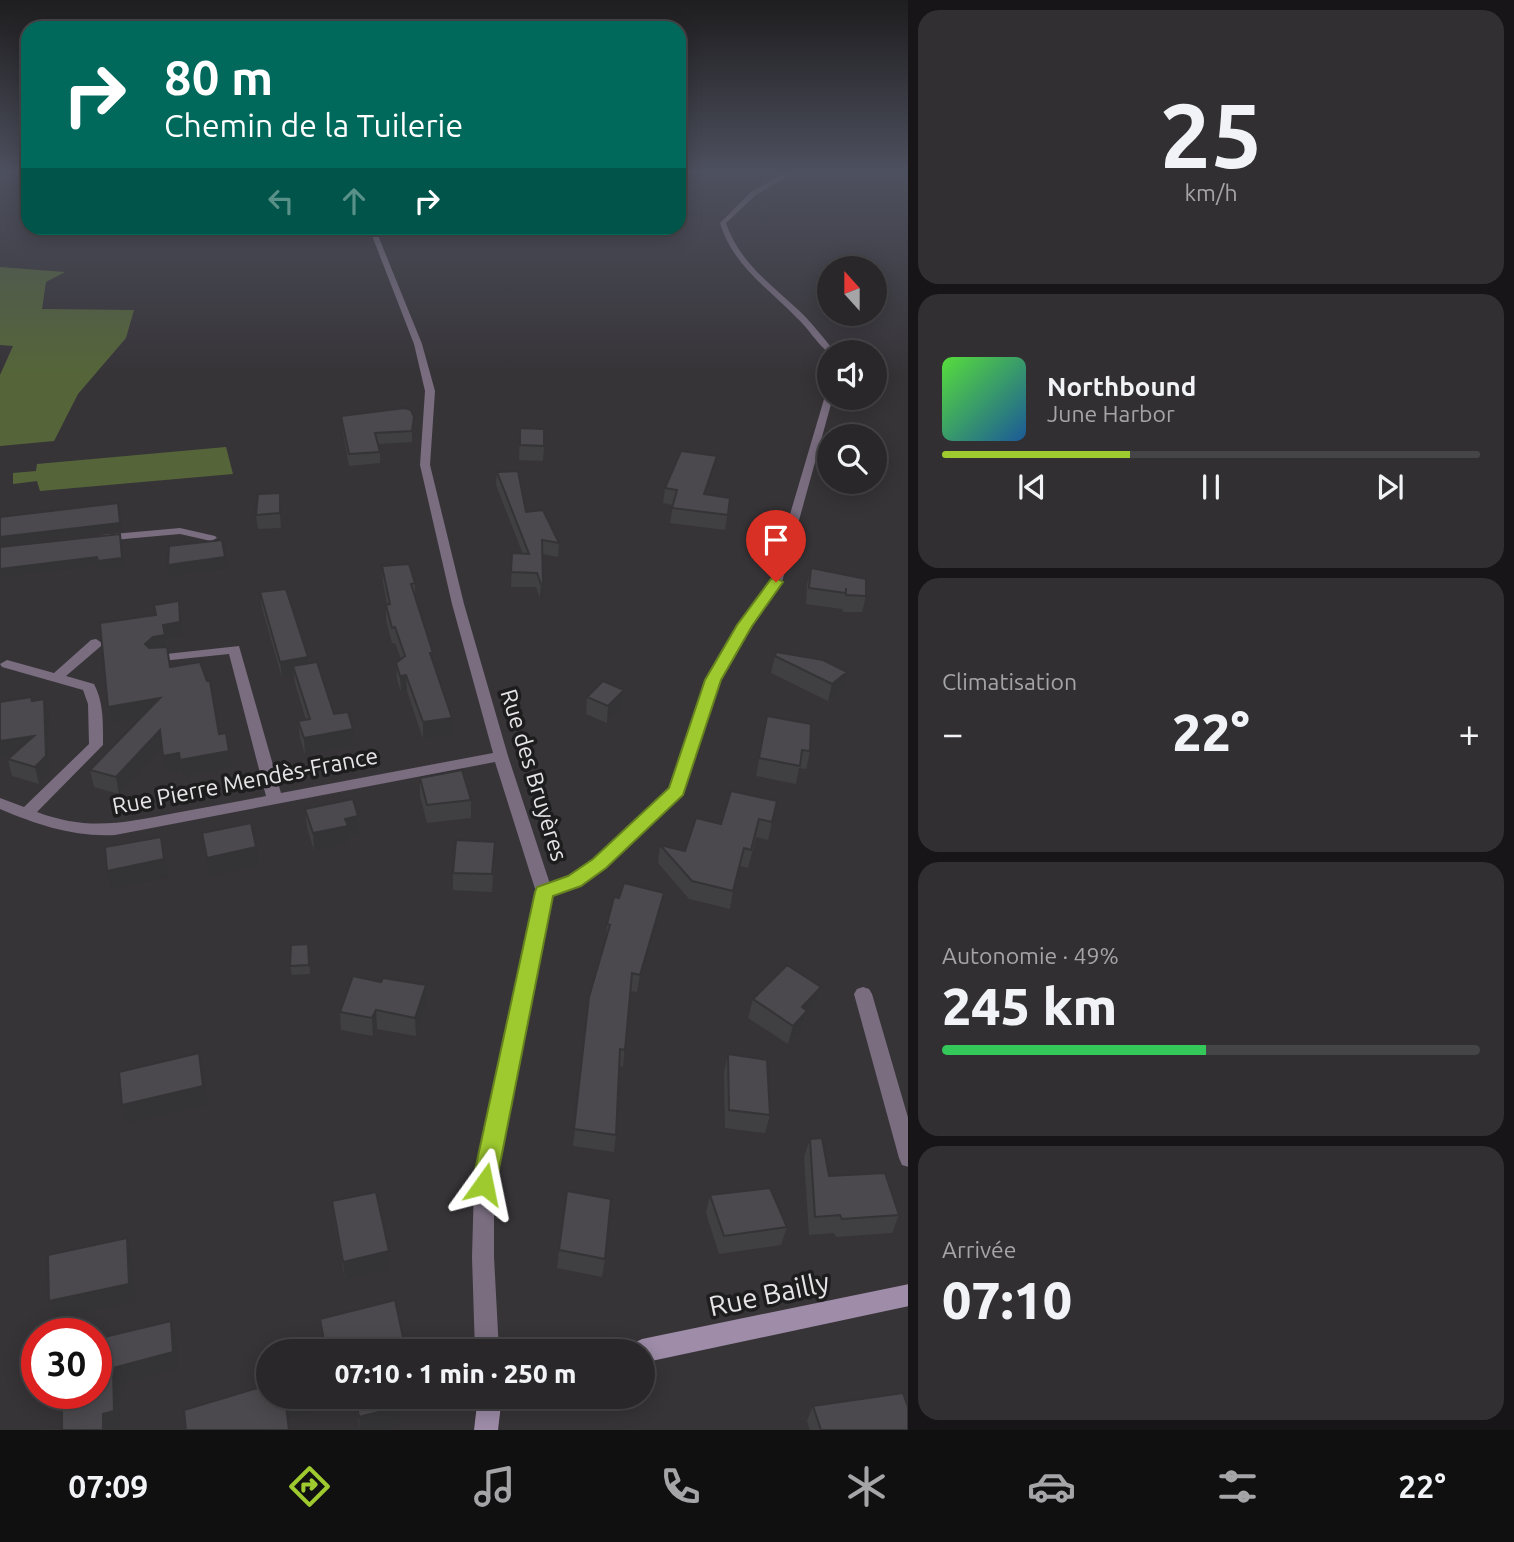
<!DOCTYPE html>
<html lang="fr">
<head>
<meta charset="utf-8">
<style>
  :root { --surface:#29272a; --page:#312f32; --text:#f1f3f6; --muted:#a5a5a8; --line:#454447; --accent:#9eca2f }
  body { margin:0; font-family:Ubuntu,sans-serif; background:var(--page); color:var(--text); height:100vh; display:flex; flex-direction:column; font-size:26px; white-space:nowrap }
  * { box-sizing:border-box; margin:0 }
  p { font-size:23px; color:var(--muted) }
  .icon { flex:none; width:38px; height:38px; fill:none; stroke:currentColor; stroke-width:2; stroke-linecap:round; stroke-linejoin:round }
  .map { position:relative; flex:1; overflow:hidden }
  .drawer { display:flex; flex-direction:column; gap:10px; padding:10px; background:#171517; width:606px }
  .drawer>* { flex:none }
  .guide { position:absolute; left:21px; top:21px; width:665px; height:214px; border-radius:21px; box-shadow:0 4px 18px #0003,0 0 0 2px var(--line); background:#00695c; color:#fff; overflow:hidden }
  .needle { width:46px; rotate:339deg }
  .buttons { position:absolute; left:817px; top:256px; display:grid; gap:14px }
  .buttons a { display:grid; place-items:center; width:70px; height:70px; border-radius:50%; background:var(--surface); box-shadow:0 4px 18px #0003,0 0 0 2px var(--line); font-size:35px }
  .speed { position:absolute; left:21px; top:1318px; display:flex; gap:14px; font-size:35px; font-weight:700; text-align:center }
  .speed>* { display:grid; place-content:center; width:91px; height:91px; border-radius:50%; background:var(--surface); box-shadow:0 4px 18px #0003,0 0 0 2px var(--line); line-height:1 }
  .speed .limit { border:10px solid #d22; background:#fff; color:#111 }
  .pin { position:absolute; display:grid; place-items:center; width:60px; height:60px; color:#fff; margin:-72px -30px; border-radius:50% 50% 50% 0; rotate:-45deg; box-shadow:0 0 7px #0007 }
  .pin .icon { rotate:45deg }
  .me { position:absolute; width:77px; margin:-38px; rotate:12deg; stroke-linejoin:round; filter:drop-shadow(0 0 5px #0008) }
  .turn { display:flex; align-items:center; gap:24px; height:147px; padding:0 28px; font-size:32px }
  .turn .icon { width:91px; height:91px; stroke-width:2.5 }
  .turn b { display:block; font-size:49px; line-height:60px }
  .lanes { display:flex; align-items:center; height:66px; padding:0 28px; background:#0003; justify-content:center; gap:35px; direction:ltr }
  .lanes .off { opacity:.35 }
  .big { font-size:52px; font-weight:800; line-height:1.1 }
  .drawer .card { flex:1; display:flex; flex-direction:column; justify-content:center; gap:10px; min-width:0; padding:0 24px; border-radius:21px; background:var(--page) }
  .drawer .dial { align-items:center; gap:0 }
  .dial b { font-size:91px; line-height:1 }
  .song { display:flex; align-items:center; gap:21px }
  .cover { width:84px; height:84px; border-radius:10px; background:linear-gradient(135deg,hsl(110 70% 55%),hsl(210 70% 35%)) }
  .played { height:7px; border-radius:4px; background:linear-gradient(90deg,var(--accent) 35%,var(--line) 35%) }
  .keys { display:flex; justify-content:space-around; direction:ltr }
  .heat { display:flex; justify-content:space-between; align-items:center; font-size:38px; direction:ltr }
  .charge { height:10px; border-radius:5px; background:linear-gradient(90deg,#34c759 49%,var(--line) 0) }
  .trip { position:absolute; left:256px; top:1339px; width:399px; height:70px; border-radius:35px; background:var(--surface); box-shadow:0 4px 18px #0003,0 0 0 2px var(--line); font-weight:800; line-height:70px; text-align:center }
  .tabs { display:flex; height:112px; justify-content:space-around; align-items:center; background:#101011; color:var(--muted) }
  .tabs .icon { width:49px; height:49px }
  .tabs .selected { color:var(--accent) }
  .tabs b { font-size:32px; color:var(--text) }
  main { display:flex; flex:1; min-height:0 }
  .map>svg:first-child { display:block }
</style>
</head>
<body>
<main>
<div class="map">
<svg width="909" height="1430" viewBox="0 0 909 1430">
  <rect width="100%" height="100%" fill="#373438"/>
  <path fill="#556539" d="M0,267L65,272L46,282L42,309L134,310L126,338L78,394L54,441L0,446V375L13,346L0,345Z
    M226,447L233,474L40,491L37,481L13,484V473L36,471L37,464Z"/>
  <g fill="none" stroke-linecap="round" stroke-linejoin="round">
    <path fill="#796d7f" fill-rule="evenodd" d="M784,173H793L756,195L726,223C739,261 767,281 795,307C810,320 822,336 835,352H830V354C817,344 809,329 797,318C767,287 733,266 720,223L751,192Z
      M369,228H375L422,344L435,391L430,465L464,604L508,756L550,884L568,877L593,859L669,789L706,680L739,625L770,582L827,389L830,388V397H833L782,582L751,625L720,680L684,791L605,867L580,885L552,896L494,1184V1257L499,1351H475L472,1257L474,1184L536,892L495,762L115,835C73,837 38,825 0,809V798L24,807L89,744L88,704L83,690L2,667L0,664L7,660L54,673L91,640L96,639L102,643L101,646L66,676L94,684C104,703 103,724 103,745L37,812C87,831 124,823 175,813C206,807 236,802 266,796L229,654L152,662L150,659L157,655L239,646L281,793L493,753L452,604L420,465L425,391L414,344Z
      M180,528L215,536L217,538L211,541L180,534L102,541L96,538L102,535Z
      M863,987L869,989L872,994L909,1121V1167L902,1165L899,1158L854,994L857,989Z"/>
    <path fill="#9e8ca8" fill-rule="evenodd" d="M909,1284V1306L642,1363V1351H630L634,1343L642,1339Z
      M478,1396H502L498,1430H474Z"/>
  </g>
  <path fill="#403f42" d="M341,416L414,428L412,442L378,444L380,452V463L349,466L342,427Z
    M520,428L544,446L543,461L519,460Z
    M714,470L707,494L730,498L725,530L670,523L673,505L663,503L665,488Z
    M497,472L526,512L559,543L558,557L543,554V598H540L536,587H511L512,553L523,554L496,485Z
    M280,493L282,507L281,528L258,529L256,515Z
    M382,566L415,583V596L452,735L423,739L407,691L401,692L397,680L396,663L401,659L395,643H392L386,620V605H387L383,582Z
    M811,568L866,596L862,612H843L842,608V609L806,604L807,584Z
    M260,592L308,657L309,663L334,714L353,729L354,746L305,755L300,738L298,721L306,720L295,683L294,676L282,678L262,608Z
    M179,601L182,617L183,638L166,640L170,667L219,734L232,768L183,777L181,770L167,773L162,747L119,794L94,787L90,770L140,718L111,723L108,707Z
    M775,656L843,689L828,701L771,673Z
    M624,690L622,707L607,723L586,714L587,697Z
    M31,697L33,701L49,715L50,773L39,784L12,776L8,759L11,756L0,758V702Z
    M767,716L810,751L806,769L799,768L796,784L756,776Z
    M420,778L471,800V818L427,823L420,796Z
    M777,801L768,840L756,837L748,868L740,866L730,909L689,899L658,863L660,845L685,851L721,824Z
    M305,809L358,816L360,834L348,837L349,844L314,851L307,827Z
    M495,842L492,892L453,890V873Z
    M664,893L661,910L637,992L630,991L623,1067L619,1066L616,1135L614,1152L573,1146L589,997L606,941L607,924L619,898Z
    M308,944L310,974L292,975L290,966Z
    M821,987L816,1005L805,1016L802,1029L788,1044L748,1018L753,999Z
    M426,1004L416,1036L377,1029L373,1036L341,1030L340,1012Z
    M728,1054L770,1115L765,1133L725,1128L724,1072Z
    M810,1139L829,1176L899,1215L892,1233L836,1237L834,1233L809,1235L804,1157Z
    M710,1195L787,1227L781,1245L719,1254L706,1213Z
    M332,1201L389,1251L390,1269L345,1280L334,1219Z
    M559,1250L605,1259L602,1277L557,1268Z
    M268,1396H396L400,1427L389,1430H360L356,1407L335,1412L334,1407L289,1419L290,1430H186Z
    M813,1406L908,1430H810L807,1421Z"/>
  <path fill="#343336" d="M414,417V428L412,442V431Z
    M717,456L714,470L702,509L704,494Z
    M280,493L282,507L281,528L280,513Z
    M118,503L121,531L0,545V537Z
    M120,534L124,566L99,569L98,565L0,577V569Z
    M225,557L227,568L169,576L168,565Z
    M541,584H543V598H540Z
    M179,601L182,617L183,638L166,640L163,625Z
    M165,635L173,684L145,644L153,637Z
    M308,657L310,673L293,666L294,676L282,678L280,662Z
    M847,672L843,689L828,701L832,684Z
    M406,675L407,691L401,692L400,676Z
    M624,690L622,707L607,723L608,706Z
    M160,698L163,715L111,723L108,707Z
    M44,699L49,715L50,773L39,784L35,767Z
    M452,718V735L423,739V722Z
    M353,729L354,746L305,755L304,738Z
    M160,730L163,746L119,794L116,777Z
    M34,736L38,752L0,758V741Z
    M229,751L232,768L183,777L181,770L167,773L163,756L179,753Z
    M358,816L360,834L348,837L349,844L314,851L313,833L345,819Z
    M161,837L168,877L111,889L107,871Z
    M256,847L259,865L210,876L207,858Z
    M744,848L740,866L730,909L733,891Z
    M664,893L661,910L637,992L640,975Z
    M426,985V1004L416,1036L415,1018Z
    M821,987L816,1005L805,1016L802,1029L788,1044L793,1026L802,1007Z
    M376,1010L377,1029L373,1036L372,1018Z
    M199,1053L203,1072L207,1104L127,1123L122,1105Z
    M127,1238L132,1255L135,1302L56,1318L49,1301Z
    M389,1251L390,1269L345,1280L343,1262Z
    M171,1321L176,1338L178,1368L119,1385L120,1427L110,1430H103V1414L113,1368Z
    M293,1396H354L356,1407L335,1412L334,1407L289,1419L290,1430H289L285,1399Z
    M398,1407L400,1427L389,1430H360L359,1417Z"/>
  <path fill="#4b494d" stroke="#343336" stroke-width="2" d="M405,408L411,410L414,417L412,431L375,433L380,452L349,454L341,416Z
    M520,428L544,429V446L520,445Z
    M681,451L717,456L704,494L730,498L728,515L672,508L677,490L665,488Z
    M518,471L526,512L543,510L559,543L542,540L543,584H541L537,573L511,572L512,553L529,554L497,472Z
    M280,493V513L256,515L258,494Z
    M118,503L120,523L0,537V517Z
    M120,534L122,558L98,561L97,557L0,569V547Z
    M222,540L225,557L168,565L169,546Z
    M409,564L415,583L411,584L433,653H430L452,718L423,722L406,675L400,676L396,663L405,656L395,627L392,628L386,605L390,604L382,566Z
    M811,568L866,579V596L846,595V588V593L809,588Z
    M286,589L308,657L280,662L260,592Z
    M179,601L180,622L163,625L165,635L153,637L145,644L149,648L167,647L170,667L200,662L207,681H210L219,734L226,733L229,751L180,760L179,753L163,756L160,730L116,777L90,770L160,698L108,707L100,623L156,615L154,605Z
    M776,652L823,660L847,672L832,684L775,656Z
    M317,662L334,714L348,712L353,729L304,738L298,721L310,719L293,666Z
    M603,681L624,690L608,706L587,697Z
    M31,697L32,701L44,699L46,756L35,767L8,759L34,736L0,741V702Z
    M767,716L811,724L810,751L802,750L800,766L759,758Z
    M462,770L471,800L427,805L420,778Z
    M731,791L777,801L772,822L759,819L751,850L744,848L733,891L692,881L660,845L685,851L696,818L721,824Z
    M353,799L358,816L345,819L348,826L313,833L305,809Z
    M251,823L256,847L207,858L202,833Z
    M161,837L164,859L107,871L105,847Z
    M456,840L495,842L492,874L453,873Z
    M624,883L664,893L640,975L632,973L625,1050L620,1049L616,1135L574,1129L589,997L610,925L607,924L614,897L619,898Z
    M308,944L309,965L290,966L291,945Z
    M787,965L821,987L802,1007L807,1011L793,1026L753,999Z
    M353,976L381,982L383,978L426,985L415,1018L376,1010L372,1018L340,1012Z
    M199,1053L203,1086L122,1105L119,1072Z
    M728,1054L767,1060L770,1115L729,1110Z
    M822,1138L829,1176L885,1173L899,1215L842,1219L840,1215L815,1217L810,1139Z
    M770,1188L787,1227L724,1236L710,1195Z
    M567,1191L611,1199L605,1259L559,1250Z
    M376,1192L389,1251L343,1262L332,1201Z
    M127,1238L129,1284L49,1301L48,1255Z
    M395,1300L406,1351H326L320,1319Z
    M171,1321L173,1352L113,1368L114,1411L103,1414V1430H62V1393H96V1339Z
    M268,1385V1396H293L285,1399L289,1430H186L184,1410Z
    M903,1393L908,1407V1430H821L813,1406Z
    M355,1396H396L398,1407L359,1417Z"/>
  <linearGradient id="sky" x2="0" y2="1"><stop stop-color="#1e1d1f"/><stop offset="0.46" stop-color="#4d505e"/><stop offset="1" stop-color="#4d505e" stop-opacity="0"/></linearGradient>
  <rect width="909" height="373" fill="url(#sky)"/>
  <path fill="#9eca2f" stroke="#67831f" stroke-width="2" d="M776,578L783,582L752,626L721,680L683,795L606,868L581,886L553,896L496,1184L492,1192L484,1195L475,1192L472,1184L535,892L537,887L568,876L593,859L669,788L705,680L737,625L771,579Z"/>
  <g text-anchor="middle" stroke-width="7" stroke-linejoin="round" paint-order="stroke">
    <g font-size="23" fill="#e6e4e6" stroke="#1d1d1e">
      <text transform="translate(534 775) rotate(73)" y="8">Rue des Bruyères</text>
      <text transform="translate(245 781) rotate(-11)" y="8">Rue Pierre Mendès-France</text>
    </g>
    <g font-size="28" fill="#e6e4e6" stroke="#1d1d1e">
      <text transform="translate(769 1294) rotate(-12)" y="10">Rue Bailly</text>
    </g>
  </g>
</svg>
<div class="buttons">
<a><svg class="needle" viewBox="-14 -14 28 28"><path d="M0-13l5 13h-10z" fill="#e53935"/><path d="M0 13l5-13h-10z" fill="#a5a5a8"/></svg></a>
<a><svg class="icon" aria-label="sound" viewBox="0 0 24 24"><path d="M4 9h4l5-4v14l-5-4H4zM17 9q2 3 0 6"/></svg></a>
<a><svg class="icon" aria-label="search" viewBox="0 0 24 24"><circle cx="10" cy="10" r="6"/><path d="M15 15l6 6"/></svg></a>
</div>
<div class="speed"><div class="limit">30</div></div>
<div class="pin" style="left:776px;top:582px;background:#d93025"><svg class="icon" aria-label="arrive" viewBox="0 0 24 24"><path d="M6 21V4h12l-3 4 3 4H6"/></svg></div>
<svg class="me" style="left:484px;top:1184px" viewBox="-20 -20 40 40"><path d="M0-17L14 15 0 8-14 15z" fill="#9eca2f" stroke="#fff" stroke-width="4"/></svg>
<div class="trip">07:10 · 1 min · 250 m</div>
<div class="guide">
<div class="turn"><svg class="icon" aria-label="right" viewBox="0 0 24 24"><path d="M7 20v-9h11M14 6l5 5-5 5"/></svg><div><b>80 m</b>Chemin de la Tuilerie</div></div>
<div class="lanes"><svg class="icon off" aria-label="left" viewBox="0 0 24 24"><path d="M17 20v-9H6M10 6l-5 5 5 5"/></svg><svg class="icon off" aria-label="ahead" viewBox="0 0 24 24"><path d="M12 20V5M6 11l6-6 6 6"/></svg><svg class="icon" aria-label="right" viewBox="0 0 24 24"><path d="M7 20v-9h11M14 6l5 5-5 5"/></svg></div>
</div>
</div>
<section class="drawer">
<div class="card dial"><b>25</b><p>km/h</p></div>
<div class="card">
<div class="song"><i class="cover"></i><div><b>Northbound</b><p>June Harbor</p></div></div>
<div class="played"></div>
<div class="keys"><svg class="icon" aria-label="previous" viewBox="0 0 24 24"><path d="M18 5L8 12l10 7zM5 5v14"/></svg><svg class="icon" aria-label="pause" viewBox="0 0 24 24"><path d="M8 5v14M16 5v14"/></svg><svg class="icon" aria-label="next" viewBox="0 0 24 24"><path d="M6 5l10 7-10 7zM19 5v14"/></svg></div>
</div>
<div class="card"><p>Climatisation</p>
<div class="heat"><a>−</a><b class="big">22°</b><a>+</a></div>
</div>
<div class="card"><p>Autonomie · 49%</p><b class="big">245 km</b><div class="charge"></div></div>
<div class="card"><p>Arrivée</p><b class="big">07:10</b></div>
</section>
</main>
<nav class="tabs">
<b>07:09</b>
<svg class="icon selected" aria-label="directions" viewBox="0 0 24 24"><path d="M12 3l9 9-9 9-9-9zM9 14v-3h6M13 9l2 2-2 2"/></svg>
<svg class="icon" aria-label="music" viewBox="0 0 24 24"><path d="M9 18V5l10-2v13"/><circle cx="6" cy="18" r="3"/><circle cx="16" cy="16" r="3"/></svg>
<svg class="icon" aria-label="phone" viewBox="0 0 24 24"><path d="M5 4h4l2 5-3 2q2 4 5 5l2-3 5 2v4C11 20 4 13 5 4z"/></svg>
<svg class="icon" aria-label="climate" viewBox="0 0 24 24"><path d="M12 3v18M4 7l16 10M4 17L20 7"/></svg>
<svg class="icon" aria-label="car" viewBox="0 0 24 24"><path d="M5 17H2v-5l4-1 3-4h7l3 4 3 1v5h-3M9 17h6M6 11h13"/><circle cx="7" cy="17" r="2"/><circle cx="17" cy="17" r="2"/></svg>
<svg class="icon" aria-label="filters" viewBox="0 0 24 24"><path d="M4 7h16M4 17h16"/><circle cx="9" cy="7" r="2"/><circle cx="15" cy="17" r="2"/></svg>
<b>22°</b>
</nav>
</body>
</html>
